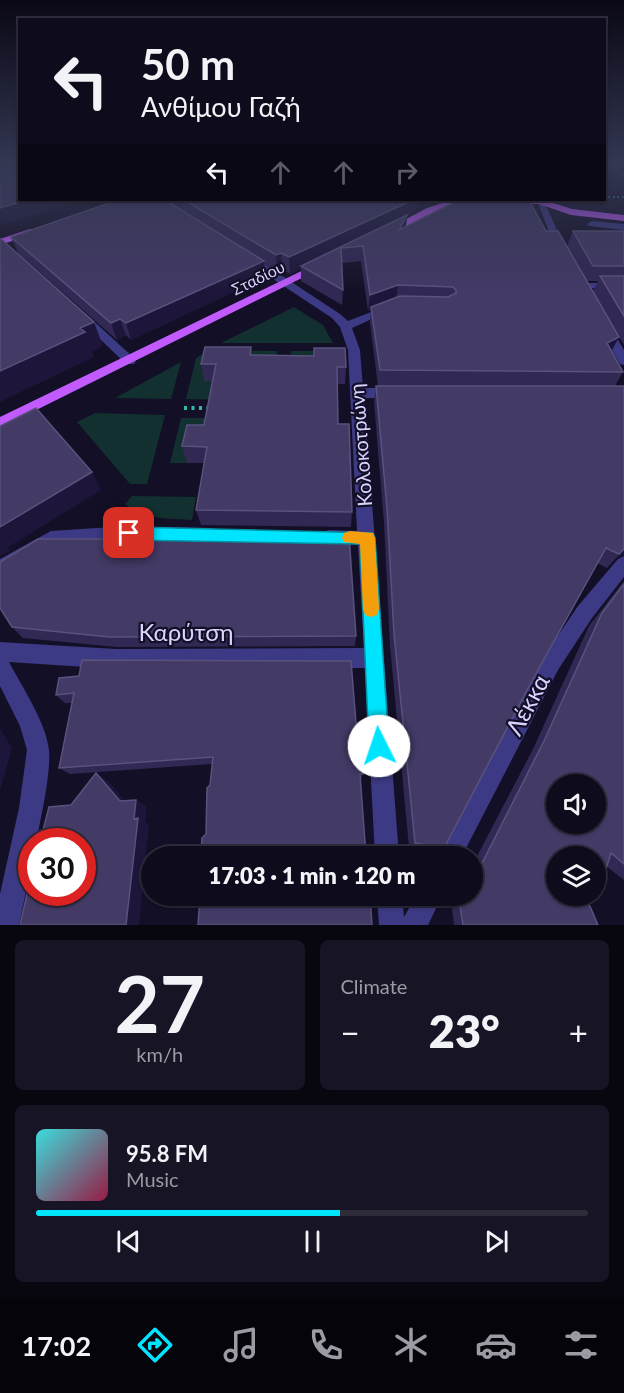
<!DOCTYPE html>
<html lang="en">
<head>
<meta charset="utf-8">
<style>
  :root { --surface:#0e0b1c; --page:#171425; --text:#f1f3f6; --muted:#9b9ba3; --line:#2e2b3b; --accent:#00e5ff }
  body { margin:0; font-family:Lato,sans-serif; background:var(--page); color:var(--text); height:100vh; display:flex; flex-direction:column; font-size:22px; white-space:nowrap }
  * { box-sizing:border-box; margin:0 }
  p { font-size:20px; color:var(--muted) }
  .icon { flex:none; width:33px; height:33px; fill:none; stroke:currentColor; stroke-width:2; stroke-linecap:round; stroke-linejoin:round }
  .map { position:relative; height:925px; overflow:hidden }
  .drawer { display:flex; flex-direction:column; gap:15px; padding:15px; background:#08060f; flex:1 }
  .drawer>* { flex:none }
  .guide { position:absolute; left:18px; top:18px; width:588px; height:183px; border-radius:0px; box-shadow:0 2px 4px #0004,0 0 0 2px var(--line); background:#0e0b1c; color:var(--text); overflow:hidden }
  .buttons { position:absolute; left:546px; top:774px; display:grid; gap:12px }
  .buttons a { display:grid; place-items:center; width:60px; height:60px; border-radius:50%; background:var(--surface); box-shadow:0 2px 4px #0004,0 0 0 2px var(--line); font-size:30px }
  .speed { position:absolute; left:18px; top:828px; display:flex; gap:12px; font-size:30px; font-weight:700; text-align:center }
  .speed>* { display:grid; place-content:center; width:78px; height:78px; border-radius:50%; background:var(--surface); box-shadow:0 2px 4px #0004,0 0 0 2px var(--line); line-height:1 }
  .speed .limit { border:9px solid #d22; background:#fff; color:#111 }
  .pin { position:absolute; display:grid; place-items:center; width:51px; height:51px; color:#fff; margin:-26px; border-radius:12px; box-shadow:0 3px 9px #0006 }
  .me { position:absolute; width:66px; margin:-33px; rotate:356deg; stroke-linejoin:round; filter:drop-shadow(0 0 4px #0008) }
  .turn { display:flex; align-items:center; gap:21px; height:126px; padding:0 24px; font-size:27px }
  .turn .icon { width:78px; height:78px; stroke-width:2.5 }
  .turn b { display:block; font-size:42px; line-height:51px }
  .lanes { display:flex; align-items:center; height:57px; padding:0 24px; background:#0003; justify-content:center; gap:30px; direction:ltr }
  .lanes .off { opacity:.35 }
  .big { font-size:45px; font-weight:800; line-height:1.1 }
  .drawer .card { flex:1; display:flex; flex-direction:column; justify-content:center; gap:9px; min-width:0; padding:0 21px; border-radius:9px; background:var(--page) }
  .drawer .dial { align-items:center; gap:0 }
  .dial b { font-size:78px; line-height:1 }
  .song { display:flex; align-items:center; gap:18px }
  .cover { width:72px; height:72px; border-radius:9px; background:linear-gradient(135deg,hsl(180 70% 55%),hsl(340 70% 35%)) }
  .played { height:6px; border-radius:3px; background:linear-gradient(90deg,var(--accent) 55%,var(--line) 55%) }
  .keys { display:flex; justify-content:space-around; direction:ltr }
  .heat { display:flex; justify-content:space-between; align-items:center; font-size:33px; direction:ltr }
  .drawer .tiles { flex:1; display:grid; gap:15px; grid-template-columns:1fr 1fr }
  .card:last-child { grid-column:span 2 }
  .trip { position:absolute; left:141px; top:846px; width:342px; height:60px; border-radius:30px; background:var(--surface); box-shadow:0 2px 4px #0004,0 0 0 2px var(--line); font-weight:800; line-height:60px; text-align:center }
  .tab-bar { display:flex; height:96px; justify-content:space-around; align-items:center; background:#06040b; color:var(--muted) }
  .tab-bar .icon { width:42px; height:42px }
  .tab-bar .active { color:var(--accent) }
  .tab-bar b { font-size:27px; color:var(--text) }
  .map>svg:first-child { display:block }
</style>
</head>
<body>
<div class="map">
<svg width="624" height="925" viewBox="0 0 624 925">
  <rect width="100%" height="100%" fill="#130f26"/>
  <path fill="#12302f" d="M294,307L323,325L333,343H221Z
    M209,350L277,351L276,364H290L291,351H335V365H314V373L252,372V364H208L205,381H229L225,400L186,399L196,358Z
    M181,362L171,399L115,398Z
    M95,413L165,415L147,484H130L77,422Z
    M181,418H222L187,463H170Z
    M132,496L196,497L192,520C168,518 144,520 125,504Z"/>
  <g fill="none" stroke-linecap="round" stroke-linejoin="round">
    <path stroke="#2fb8b0" stroke-width="2" stroke-dasharray="1.5 3" stroke-linecap="butt" d="M612,164L624,178
      M604,197H624"/>
    <path stroke="#2fb8b0" stroke-width="4" stroke-dasharray="3 4.5" stroke-linecap="butt" d="M184,408H210"/>
    <path fill="#3d3a85" fill-rule="evenodd" d="M431,200H442L449,204L445,207Z
      M537,200L544,201L565,248L564,250L555,248Z
      M592,221L624,224V230L589,226L587,224Z
      M244,256H252L340,314L348,321L384,307L388,306L394,309L352,328L360,350L363,388H396L403,393L396,398H364L399,856H375L365,668L116,669L9,662C22,687 46,722 49,750C51,773 41,818 36,842H32V863L19,925H0V894L19,808L27,750L20,726L0,686V642L116,649L364,648L358,545L323,542L321,537L323,532L329,530L357,531L348,350L340,327L332,318L244,260Z
      M583,283H624V289L579,288L578,286Z
      M82,313L86,314L134,358L136,361L134,364H126L78,318L76,316Z
      M606,325L610,326L624,350V365L620,364L600,329Z
      M128,526L212,528L218,530L220,535L218,540L212,542L128,540L54,545L0,576V559L51,531Z
      M624,556V577L592,618L558,670L462,856H437L544,656L578,606L618,559Z
      M377,896H402L404,917L416,896H442L428,925H379Z"/>
    <path fill="#c25bff" fill-rule="evenodd" d="M453,200H480L445,208L390,234L382,232L427,208Z
      M505,200H544L572,209L624,215V221L571,215L539,204L509,203Z
      M30,229L35,232L33,234L0,245V239Z
      M318,263L322,264V268L0,428V417Z"/>
  </g>
  <path fill="#312854" fill-rule="evenodd" d="M118,200H420L413,214L407,217L406,227L546,231L567,246L573,231H624V345L619,337L611,351L623,372L615,386H624V554L617,557L607,568L597,563L534,677L444,848L437,851L409,847L390,646L384,523L374,402L376,386H378L370,323L371,310L368,311L361,261L342,263L343,290L342,305L301,281V268L290,274L282,269L277,272L264,264L265,277L131,340L126,335L117,340L18,253L11,237ZM587,281H598L593,291Z
    M251,347L252,355L346,367L345,384H338V424L352,512L351,527L201,525L196,510L204,463H187L182,446L204,425L213,381H204L201,364Z
    M624,581V880L606,866L556,856L586,897L598,925H454L451,901L454,896H472V866L533,749L589,626Z
    M12,627L356,636L355,646L116,647L23,638Z
    M59,678L356,723L363,774L361,780L206,834L212,764L70,774L59,768L72,703H65L56,695Z"/>
  <path fill="#1d163a" d="M27,200H79L0,226V208Z
    M413,200H420L413,214L407,217L405,229L341,248L301,266V268L290,274L289,257Z
    M281,253L282,269L277,272L276,255Z
    M264,261L265,277L131,340L126,323Z
    M398,285L396,301L371,307V310L368,311L370,295Z
    M120,319L126,335L117,340L111,323Z
    M94,322L103,346L92,351L94,357L0,402V371L80,328Z
    M619,337L611,352L607,343Z
    M92,472L101,490L7,548L10,551L0,556V527Z
    M624,549V554L617,557Z
    M0,729L12,748L0,791Z
    M96,773L108,781L131,807L120,801Z
    M136,800L147,806L145,822L149,824L139,925H126Z"/>
  <path fill="#433a66" stroke="#5a527e" stroke-width="1.5" fill-rule="evenodd" d="M0,164H20V200H27L0,208Z
    M118,200H165L264,261L126,323L120,319L111,323L11,237Z
    M184,200H413L289,257L281,253L276,255Z
    M459,200H529L546,231H558L619,337L607,343L623,372L380,370L371,307L400,296L448,297L456,293V290L453,287L398,285L370,295L363,246L341,248L343,290L301,266L407,215L399,230Z
    M573,231H624V266H593Z
    M0,238L94,322L80,328L85,332L0,371Z
    M600,276H624V316Z
    M205,347H251L250,355L314,356V348H345L346,367H337L338,424H349L352,512L196,510L207,447L182,446L187,425H204L216,364H201Z
    M376,386H624V549L619,554L606,548L534,677L444,848L415,843L394,634L387,508Z
    M36,408L92,472L0,527V426Z
    M194,532L349,535L356,636L109,637L12,627L0,608V562L38,539H192Z
    M624,584V864L611,853L605,872L596,874V856H556V896H590L586,897L598,925H463L459,900L462,896H472V879L480,867L544,741L602,613ZM556,784H596V824H556Z
    M82,660L351,661L356,723H359L363,774H360L366,856H203L201,854L202,838L206,834L207,788L210,785L213,757L59,768L74,693L56,695L59,678L79,676Z
    M96,773L120,801L136,800L134,819L138,818L126,925H20L32,872V892H82V842H40L49,807L71,805Z
    M200,896H370L372,925H198Z"/>
  <linearGradient id="sky" x2="0" y2="1"><stop stop-color="#0a0815"/><stop offset="0.56" stop-color="#333752"/><stop offset="1" stop-color="#333752" stop-opacity="0"/></linearGradient>
  <rect width="624" height="293" fill="url(#sky)"/>
  <path fill="#00e5ff" stroke="#0095a6" stroke-width="1.5" d="M129,527L373,533L375,538L389,746L386,753L379,756L372,753L369,746L360,544L129,540L123,538L121,533L123,529Z"/>
  <path fill="#f59e0b" d="M350,531L373,533L375,538L379,609L377,615L371,617L365,615L363,609L360,544L344,542L342,538L344,533Z"/>
  <g text-anchor="middle" stroke-width="4.5" stroke-linejoin="round" paint-order="stroke">
    <g font-size="16" fill="#d9d4ff" stroke="#130f26">
      <text transform="translate(258 278) rotate(-26)" y="6">Σταδίου</text>
    </g>
    <g font-size="20" fill="#d9d4ff" stroke="#130f26">
      <text transform="translate(361 445) rotate(-94)" y="7">Κολοκοτρώνη</text>
    </g>
    <g font-size="24" fill="#d9d4ff" stroke="#130f26">
      <text x="186" y="641">Καρύτση</text>
      <text transform="translate(528 705) rotate(-62)" y="8">Λέκκα</text>
    </g>
  </g>
</svg>
<div class="buttons">
<a><svg class="icon" aria-label="sound" viewBox="0 0 24 24"><path d="M4 9h4l5-4v14l-5-4H4zM17 9q2 3 0 6"/></svg></a>
<a><svg class="icon" aria-label="layers" viewBox="0 0 24 24"><path d="M12 4l9 5-9 5-9-5zM3 14l9 5 9-5"/></svg></a>
</div>
<div class="speed"><div class="limit">30</div></div>
<div class="pin" style="left:129px;top:533px;background:#d93025"><svg class="icon" aria-label="arrive" viewBox="0 0 24 24"><path d="M6 21V4h12l-3 4 3 4H6"/></svg></div>
<svg class="me" style="left:379px;top:746px" viewBox="-20 -20 40 40"><circle r="19" fill="#fff"/><path d="M0-13L10 11 0 6-10 11z" fill="#00e5ff"/></svg>
<div class="trip">17:03 · 1 min · 120 m</div>
<div class="guide">
<div class="turn"><svg class="icon" aria-label="left" viewBox="0 0 24 24"><path d="M17 20v-9H6M10 6l-5 5 5 5"/></svg><div><b>50 m</b>Ανθίμου Γαζή</div></div>
<div class="lanes"><svg class="icon" aria-label="left" viewBox="0 0 24 24"><path d="M17 20v-9H6M10 6l-5 5 5 5"/></svg><svg class="icon off" aria-label="ahead" viewBox="0 0 24 24"><path d="M12 20V5M6 11l6-6 6 6"/></svg><svg class="icon off" aria-label="ahead" viewBox="0 0 24 24"><path d="M12 20V5M6 11l6-6 6 6"/></svg><svg class="icon off" aria-label="right" viewBox="0 0 24 24"><path d="M7 20v-9h11M14 6l5 5-5 5"/></svg></div>
</div>
</div>
<section class="drawer">
<div class="tiles">
<div class="card dial"><b>27</b><p>km/h</p></div>
<div class="card"><p>Climate</p>
<div class="heat"><a>−</a><b class="big">23°</b><a>+</a></div>
</div>
<div class="card">
<div class="song"><i class="cover"></i><div><b>95.8 FM</b><p>Music</p></div></div>
<div class="played"></div>
<div class="keys"><svg class="icon" aria-label="previous" viewBox="0 0 24 24"><path d="M18 5L8 12l10 7zM5 5v14"/></svg><svg class="icon" aria-label="pause" viewBox="0 0 24 24"><path d="M8 5v14M16 5v14"/></svg><svg class="icon" aria-label="next" viewBox="0 0 24 24"><path d="M6 5l10 7-10 7zM19 5v14"/></svg></div>
</div>
</div>
</section>
<nav class="tab-bar">
<b>17:02</b>
<svg class="icon active" aria-label="directions" viewBox="0 0 24 24"><path d="M12 3l9 9-9 9-9-9zM9 14v-3h6M13 9l2 2-2 2"/></svg>
<svg class="icon" aria-label="music" viewBox="0 0 24 24"><path d="M9 18V5l10-2v13"/><circle cx="6" cy="18" r="3"/><circle cx="16" cy="16" r="3"/></svg>
<svg class="icon" aria-label="phone" viewBox="0 0 24 24"><path d="M5 4h4l2 5-3 2q2 4 5 5l2-3 5 2v4C11 20 4 13 5 4z"/></svg>
<svg class="icon" aria-label="climate" viewBox="0 0 24 24"><path d="M12 3v18M4 7l16 10M4 17L20 7"/></svg>
<svg class="icon" aria-label="car" viewBox="0 0 24 24"><path d="M5 17H2v-5l4-1 3-4h7l3 4 3 1v5h-3M9 17h6M6 11h13"/><circle cx="7" cy="17" r="2"/><circle cx="17" cy="17" r="2"/></svg>
<svg class="icon" aria-label="filters" viewBox="0 0 24 24"><path d="M4 7h16M4 17h16"/><circle cx="9" cy="7" r="2"/><circle cx="15" cy="17" r="2"/></svg>
</nav>
</body>
</html>
